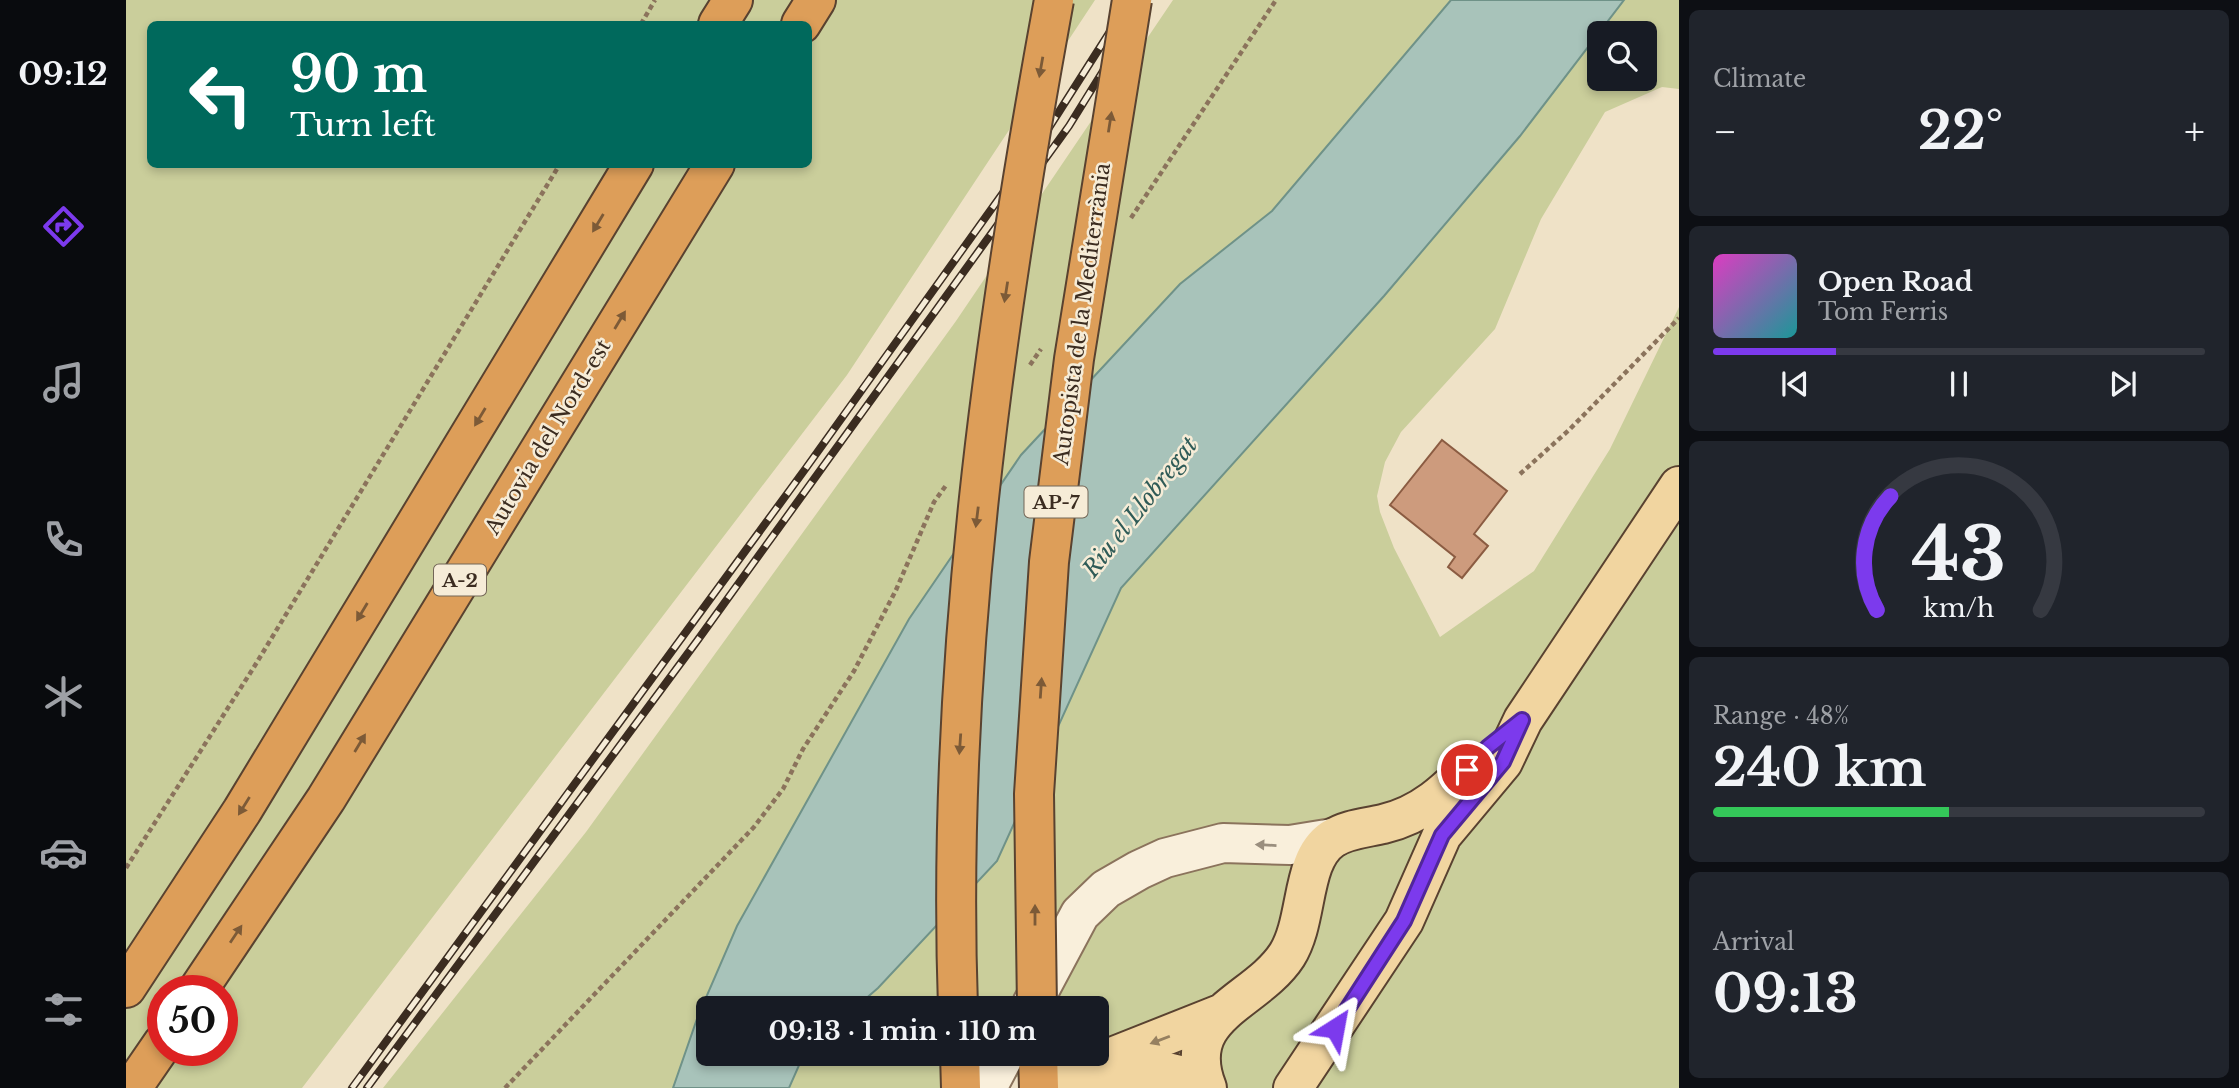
<!DOCTYPE html>
<html lang="en">
<head>
<meta charset="utf-8">
<style>
  :root { --surface:#171b24; --page:#20242c; --text:#f1f3f6; --muted:#9ea1a6; --line:#363941; --accent:#7c3aed }
  body { margin:0; font-family:"Libre Baskerville",serif; background:var(--page); color:var(--text); height:100vh; display:flex; flex-direction:column; font-size:26px; white-space:nowrap }
  * { box-sizing:border-box; margin:0 }
  p { font-size:23px; color:var(--muted) }
  .icon { flex:none; width:38px; height:38px; fill:none; stroke:currentColor; stroke-width:2; stroke-linecap:round; stroke-linejoin:round }
  .map { position:relative; flex:1; overflow:hidden }
  .sheet { display:flex; flex-direction:column; gap:10px; padding:10px; background:#0d0f14; width:560px }
  .sheet>* { flex:none }
  .banner { position:absolute; left:21px; top:21px; width:665px; height:147px; border-radius:10px; box-shadow:0 4px 10px #0003; background:#00695c; color:#fff; overflow:hidden }
  .controls { position:absolute; left:1461px; top:21px; display:grid; gap:14px }
  .controls a { display:grid; place-items:center; width:70px; height:70px; border-radius:10px; background:var(--surface); box-shadow:0 4px 10px #0003; font-size:35px }
  .speed { position:absolute; left:21px; top:975px; display:flex; gap:14px; font-size:35px; font-weight:700; text-align:center }
  .speed>* { display:grid; place-content:center; width:91px; height:91px; border-radius:50%; background:var(--surface); box-shadow:0 4px 10px #0003; line-height:1 }
  .speed .limit { border:10px solid #d22; background:#fff; color:#111 }
  .pin { position:absolute; display:grid; place-items:center; width:60px; height:60px; color:#fff; margin:-30px; border:4px solid #fff; border-radius:50%; box-shadow:0 2px 7px #0007 }
  .me { position:absolute; width:77px; margin:-38px; rotate:34deg; stroke-linejoin:round; filter:drop-shadow(0 0 5px #0008) }
  .turn { display:flex; align-items:center; gap:24px; height:147px; padding:0 28px; font-size:32px }
  .turn .icon { width:91px; height:91px; stroke-width:2.5 }
  .turn b { display:block; font-size:49px; line-height:60px }
  .big { font-size:52px; font-weight:700; line-height:1.1 }
  .sheet .widget { flex:1; display:flex; flex-direction:column; justify-content:center; gap:10px; min-width:0; padding:0 24px; border-radius:10px; background:var(--page) }
  .sheet .dial { align-items:center; gap:0 }
  .dial svg { height:182px; overflow:visible; fill:none; stroke:var(--line); stroke-width:7; stroke-linecap:round; text-anchor:middle }
  .dial text { fill:var(--text); stroke:none }
  .song { display:flex; align-items:center; gap:21px }
  .cover { width:84px; height:84px; border-radius:10px; background:linear-gradient(135deg,hsl(310 70% 55%),hsl(180 70% 35%)) }
  .played { height:7px; border-radius:4px; background:linear-gradient(90deg,var(--accent) 25%,var(--line) 25%) }
  .keys { display:flex; justify-content:space-around; direction:ltr }
  .heat { display:flex; justify-content:space-between; align-items:center; font-size:38px; direction:ltr }
  .charge { height:10px; border-radius:5px; background:linear-gradient(90deg,#34c759 48%,var(--line) 0) }
  .trip { position:absolute; left:570px; top:996px; width:413px; height:70px; border-radius:10px; background:var(--surface); box-shadow:0 4px 10px #0003; font-weight:700; line-height:70px; text-align:center }
  main { display:flex; flex:1; min-height:0 }
  .menu { display:flex; flex-direction:column; width:126px; justify-content:space-around; align-items:center; background:#090b0e; color:var(--muted) }
  .menu .icon { width:49px; height:49px }
  .menu .on { color:var(--accent) }
  .menu b { font-size:32px; color:var(--text) }
  .map>svg:first-child { display:block }
</style>
</head>
<body>
<main>
<nav class="menu">
<b>09:12</b>
<svg class="icon on" aria-label="directions" viewBox="0 0 24 24"><path d="M12 3l9 9-9 9-9-9zM9 14v-3h6M13 9l2 2-2 2"/></svg>
<svg class="icon" aria-label="music" viewBox="0 0 24 24"><path d="M9 18V5l10-2v13"/><circle cx="6" cy="18" r="3"/><circle cx="16" cy="16" r="3"/></svg>
<svg class="icon" aria-label="phone" viewBox="0 0 24 24"><path d="M5 4h4l2 5-3 2q2 4 5 5l2-3 5 2v4C11 20 4 13 5 4z"/></svg>
<svg class="icon" aria-label="climate" viewBox="0 0 24 24"><path d="M12 3v18M4 7l16 10M4 17L20 7"/></svg>
<svg class="icon" aria-label="car" viewBox="0 0 24 24"><path d="M5 17H2v-5l4-1 3-4h7l3 4 3 1v5h-3M9 17h6M6 11h13"/><circle cx="7" cy="17" r="2"/><circle cx="17" cy="17" r="2"/></svg>
<svg class="icon" aria-label="filters" viewBox="0 0 24 24"><path d="M4 7h16M4 17h16"/><circle cx="9" cy="7" r="2"/><circle cx="15" cy="17" r="2"/></svg>
</nav>
<div class="map">
<svg width="1553" height="1088" viewBox="0 0 1553 1088">
  <rect width="100%" height="100%" fill="#efe2c7"/>
  <path fill="#cace9b" fill-rule="evenodd" d="M0,0H969L721,375L176,1088H0ZM24,24H682V164H24ZM37,990H96V1050H37Z
    M1047,0H1325L1146,211L1054,284L895,455L783,619L611,926L572,1016L547,1088H257L460,832L830,321Z
    M1498,0H1553V89L1536,87L1479,112L1415,219L1369,329L1275,432L1259,462L1251,496L1254,512L1268,548L1314,637L1408,571L1484,449L1553,307V1088H996L896,1078L856,1068L838,1088H663L678,1054H971V1008H729L752,988L871,861L995,588L1258,296L1394,136ZM1474,33H1519V79H1474Z"/>
  <path fill="#a8c3ba" stroke="#6f9288" stroke-width="2" d="M1325,0H1498L1394,136L1258,296L995,588L871,861L752,988L729,1008H583V1054H678L663,1088H547L572,1016L611,926L783,619L895,455L1054,284L1146,211Z"/>
  <path fill="#cd9b7d" stroke="#8b5c42" stroke-width="2" d="M1316,440L1381,491L1348,534L1362,546L1336,578L1322,567L1329,557L1264,505Z"/>
  <g fill="none" stroke-linecap="round" stroke-linejoin="round">
    <defs>
      <path id="minor" d="M906,1004L954,914L980,889L1013,870L1039,858L1097,843L1164,845L1207,838
        M861,1088L879,1054"/>
      <path id="major" d="M980,1074C1024,1070 1036,1066 1079,1084
        M926,1088L957,1076L986,1057L1097,1013
        M1081,1088C1052,1014 1130,1003 1161,955C1183,920 1174,861 1206,839C1221,829 1240,828 1257,824C1296,815 1321,791 1348,763
        M1167,1088L1278,921L1316,835L1377,762L1397,720L1553,486"/>
      <path id="highway" d="M592,24L607,0
        M675,24L690,0
        M0,988L116,811L508,164
        M72,990L200,799L589,164
        M834,1054L835,1088
        M912,1054L913,1088
        M6,1088L37,1043"/>
    </defs>
    <use href="#minor" stroke="#8b735c" stroke-width="42"/>
    <use href="#major" stroke="#594230" stroke-width="42"/>
    <use href="#highway" stroke="#594230" stroke-width="42"/>
    <path stroke="#8b735c" stroke-width="4.5" stroke-dasharray="5 3.5" stroke-linecap="butt" d="M515,24L529,0
      M1005,218L1150,0
      M904,365L915,349
      M1394,474L1443,430L1553,318
      M0,868L128,667L434,164
      M379,1088L628,827L657,789L677,749L728,671L770,590L808,502L821,484"/>
    <use href="#minor" stroke="#f9efdb" stroke-width="38"/>
    <use href="#major" stroke="#f1d5a0" stroke-width="38"/>
    <use href="#highway" stroke="#dd9e59" stroke-width="38"/>
    <defs>
      <path id="rail" d="M226,1088L680,468L917,137L1004,0
        M241,1088L571,641L943,126L1021,0"/>
    </defs>
    <use href="#rail" stroke="#3b2c20" stroke-width="8"/>
    <use href="#rail" stroke="#f6ecd7" stroke-width="5" stroke-dasharray="16" stroke-linecap="butt"/>
    <defs>
      <path id="highway-bridge" d="M832,1008C820,669 867,332 928,0
        M911,1008L908,794L923,562L948,359L1006,0"/>
    </defs>
    <use href="#highway-bridge" stroke="#594230" stroke-width="42" stroke-linecap="butt"/>
    <use href="#highway-bridge" stroke="#dd9e59" stroke-width="38"/>
  </g>
  <defs><path id="oneway-solid" d="M-6-.8H1V-3.2L6.5 0L1 3.2V.8H-6Z" transform="scale(1.75)"/></defs>
  <g fill="#7c5a37">
    <use href="#oneway-solid" transform="translate(915 67) rotate(100)"/>
    <use href="#oneway-solid" transform="translate(984 122) rotate(-81)"/>
    <use href="#oneway-solid" transform="translate(472 223) rotate(121)"/>
    <use href="#oneway-solid" transform="translate(880 292) rotate(99)"/>
    <use href="#oneway-solid" transform="translate(494 320) rotate(-59)"/>
    <use href="#oneway-solid" transform="translate(354 417) rotate(121)"/>
    <use href="#oneway-solid" transform="translate(851 517) rotate(97)"/>
    <use href="#oneway-solid" transform="translate(236 612) rotate(121)"/>
    <use href="#oneway-solid" transform="translate(915 688) rotate(-86)"/>
    <use href="#oneway-solid" transform="translate(234 743) rotate(-59)"/>
    <use href="#oneway-solid" transform="translate(834 744) rotate(94)"/>
    <use href="#oneway-solid" transform="translate(118 806) rotate(122)"/>
    <use href="#oneway-solid" transform="translate(909 915) rotate(-90)"/>
    <use href="#oneway-solid" transform="translate(110 934) rotate(-56)"/>
  </g>
  <use fill="#9a8e7e" href="#oneway-solid" transform="translate(1140 845) rotate(-177)"/>
  <use fill="#968060" href="#oneway-solid" transform="translate(1034 1040) rotate(159)"/>
  <g fill="none" stroke-linecap="round" stroke-linejoin="round">
    <defs>
      <path id="route" d="M1209,1028L1278,921L1316,835L1377,762L1396,720L1362,747L1341,770"/>
    </defs>
    <use href="#route" stroke="#51269a" stroke-width="18"/>
    <use href="#route" stroke="#7c3aed" stroke-width="12"/>
  </g>
  <g text-anchor="middle" stroke-width="5" stroke-linejoin="round" paint-order="stroke">
    <g fill="#f6ecd7" stroke="#736657" stroke-width="2">
      <rect x="898.5" y="486.5" width="63" height="31" rx="5"/>
      <rect x="308" y="564.5" width="52" height="31" rx="5"/>
    </g>
    <g font-size="19" font-weight="bold" fill="#3b2c20">
      <text x="930" y="509">AP-7</text>
      <text x="334" y="587">A-2</text>
    </g>
    <g font-size="21" fill="#3b2c20" stroke="#f6ecd7">
      <text transform="translate(956 314) rotate(-82)" y="7">Autopista de la Mediterrània</text>
      <text transform="translate(422 437) rotate(-59)" y="7">Autovia del Nord-est</text>
    </g>
    <g font-size="23" font-style="italic" fill="#2f5b57" stroke="#f6ecd7">
      <text transform="translate(1014 507) rotate(-52)" y="8">Riu el Llobregat</text>
    </g>
  </g>
</svg>
<div class="controls">
<a><svg class="icon" aria-label="search" viewBox="0 0 24 24"><circle cx="10" cy="10" r="6"/><path d="M15 15l6 6"/></svg></a>
</div>
<div class="speed"><div class="limit">50</div></div>
<div class="pin" style="left:1341px;top:770px;background:#d93025"><svg class="icon" aria-label="arrive" viewBox="0 0 24 24"><path d="M6 21V4h12l-3 4 3 4H6"/></svg></div>
<svg class="me" style="left:1209px;top:1028px" viewBox="-20 -20 40 40"><path d="M0-17L14 15 0 8-14 15z" fill="#7c3aed" stroke="#fff" stroke-width="4"/></svg>
<div class="trip">09:13 · 1 min · 110 m</div>
<div class="banner">
<div class="turn"><svg class="icon" aria-label="left" viewBox="0 0 24 24"><path d="M17 20v-9H6M10 6l-5 5 5 5"/></svg><div><b>90 m</b>Turn left</div></div>
</div>
</div>
<section class="sheet">
<div class="widget"><p>Climate</p>
<div class="heat"><a>−</a><b class="big">22°</b><a>+</a></div>
</div>
<div class="widget">
<div class="song"><i class="cover"></i><div><b>Open Road</b><p>Tom Ferris</p></div></div>
<div class="played"></div>
<div class="keys"><svg class="icon" aria-label="previous" viewBox="0 0 24 24"><path d="M18 5L8 12l10 7zM5 5v14"/></svg><svg class="icon" aria-label="pause" viewBox="0 0 24 24"><path d="M8 5v14M16 5v14"/></svg><svg class="icon" aria-label="next" viewBox="0 0 24 24"><path d="M6 5l10 7-10 7zM19 5v14"/></svg></div>
</div>
<div class="widget dial"><svg viewBox="0 0 100 80">
<path d="M14 69A42 42 0 1 1 86 69"/>
<path d="M14 69A42 42 0 0 1 20 19" stroke="#7c3aed"/>
<text x="50" y="56" font-size="32" font-weight="700">43</text>
<text x="50" y="72" font-size="11">km/h</text>
</svg></div>
<div class="widget"><p>Range · 48%</p><b class="big">240 km</b><div class="charge"></div></div>
<div class="widget"><p>Arrival</p><b class="big">09:13</b></div>
</section>
</main>
</body>
</html>
